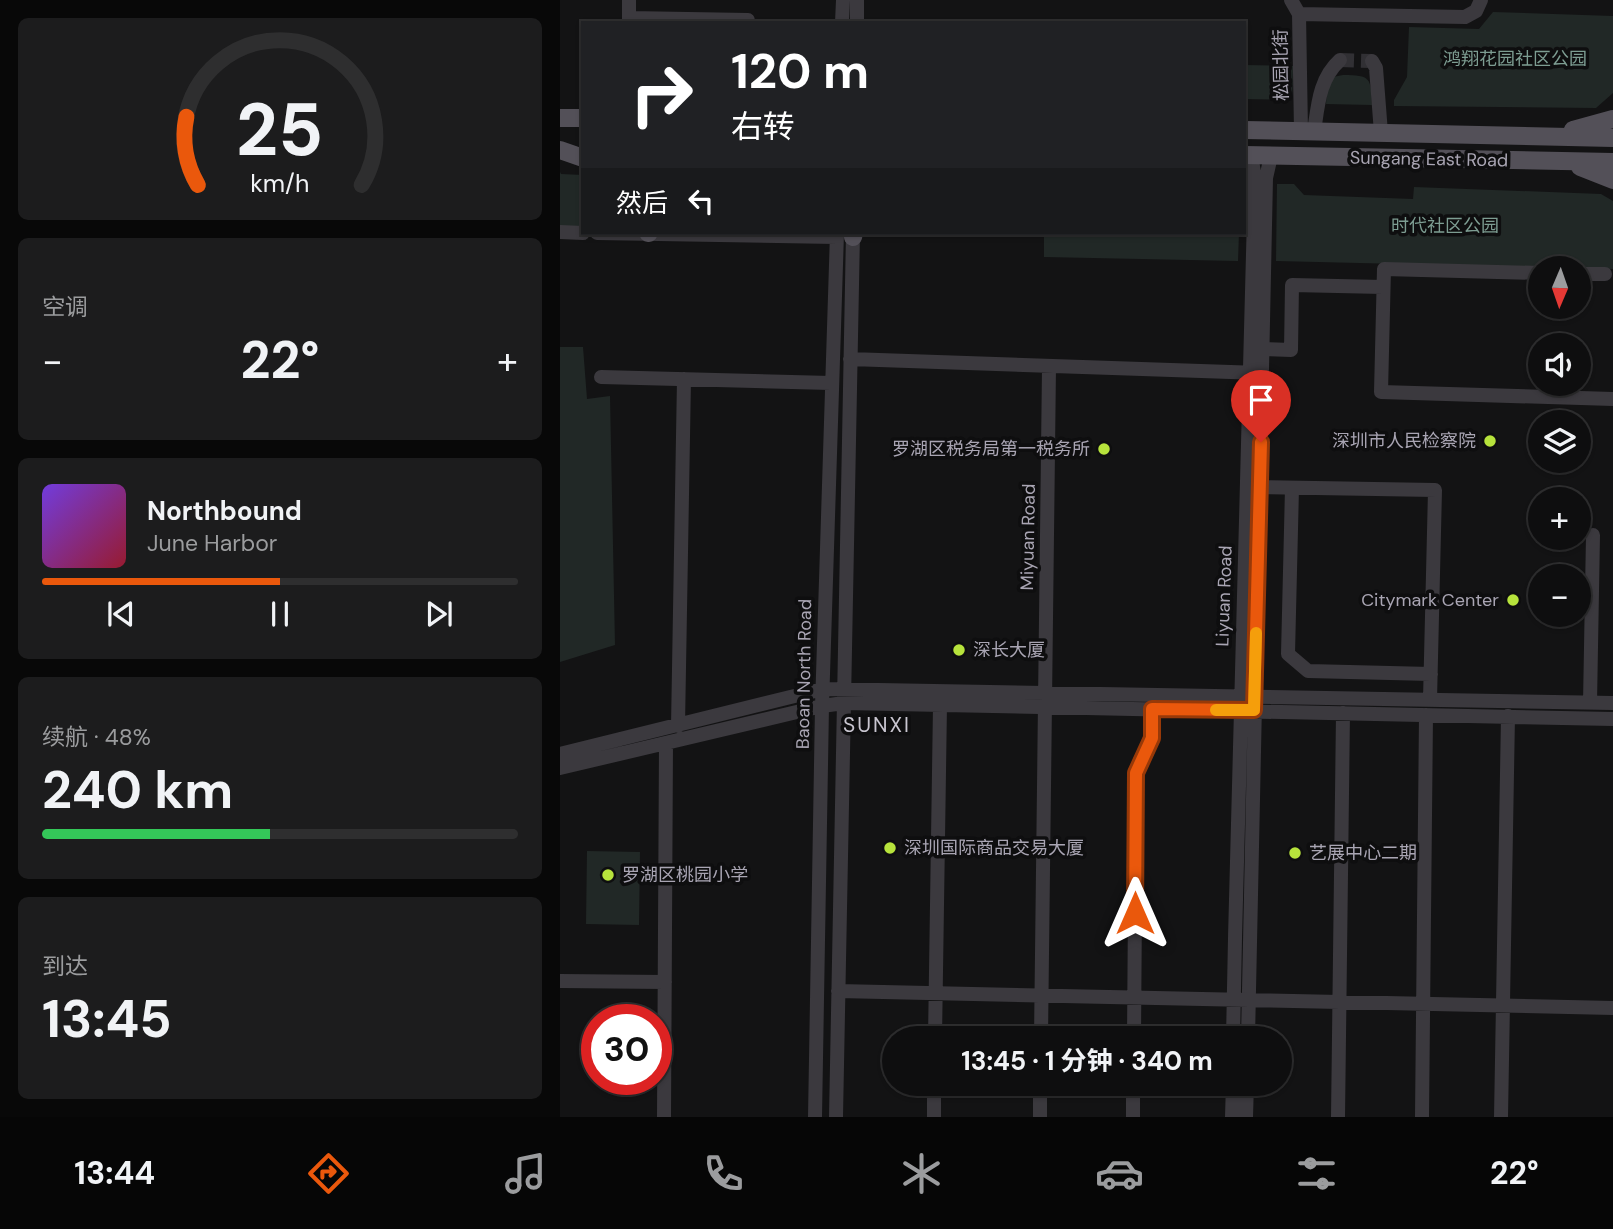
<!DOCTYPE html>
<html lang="zh">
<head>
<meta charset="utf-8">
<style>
  :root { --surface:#0e0e0f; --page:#1c1c1d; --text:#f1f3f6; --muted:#9b9c9e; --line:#2e2e2f; --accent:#ea580c }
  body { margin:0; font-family:"DM Sans","Noto Sans SC",sans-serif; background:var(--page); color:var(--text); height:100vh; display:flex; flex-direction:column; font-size:26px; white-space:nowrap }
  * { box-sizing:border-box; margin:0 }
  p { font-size:23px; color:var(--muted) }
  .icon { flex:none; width:38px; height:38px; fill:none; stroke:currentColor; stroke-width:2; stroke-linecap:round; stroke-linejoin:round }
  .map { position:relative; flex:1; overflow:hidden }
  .side { display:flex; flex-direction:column; gap:18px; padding:18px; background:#080808; width:560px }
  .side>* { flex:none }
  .banner { position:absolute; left:21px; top:21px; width:665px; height:214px; border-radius:0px; box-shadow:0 2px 5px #0004,0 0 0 2px var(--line); background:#202124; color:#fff; overflow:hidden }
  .needle { width:46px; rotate:182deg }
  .controls { position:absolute; left:968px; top:256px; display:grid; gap:14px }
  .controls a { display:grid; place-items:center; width:63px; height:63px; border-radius:50%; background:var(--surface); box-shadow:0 2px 5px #0004,0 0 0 2px var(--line); font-size:35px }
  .speed { position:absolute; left:21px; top:1004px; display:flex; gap:14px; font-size:35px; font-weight:700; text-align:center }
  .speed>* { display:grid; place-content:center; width:91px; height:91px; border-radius:50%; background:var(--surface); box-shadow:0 2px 5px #0004,0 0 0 2px var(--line); line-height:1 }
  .speed .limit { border:10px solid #d22; background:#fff; color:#111 }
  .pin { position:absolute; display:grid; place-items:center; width:60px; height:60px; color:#fff; margin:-72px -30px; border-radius:50% 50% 50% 0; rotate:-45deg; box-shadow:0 0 7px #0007 }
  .pin .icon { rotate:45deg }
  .me { position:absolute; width:77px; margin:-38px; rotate:0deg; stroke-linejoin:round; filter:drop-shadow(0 0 5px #0008) }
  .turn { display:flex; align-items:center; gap:24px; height:147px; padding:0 35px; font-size:32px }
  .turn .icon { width:91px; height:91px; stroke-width:2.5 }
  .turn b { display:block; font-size:49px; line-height:60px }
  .then { display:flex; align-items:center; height:66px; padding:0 35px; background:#0003; gap:14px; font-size:26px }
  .big { font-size:52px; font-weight:700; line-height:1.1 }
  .side .tile { flex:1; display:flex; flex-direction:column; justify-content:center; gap:10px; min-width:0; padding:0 24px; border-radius:10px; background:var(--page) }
  .side .dial { align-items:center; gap:0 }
  .dial svg { height:182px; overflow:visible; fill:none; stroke:var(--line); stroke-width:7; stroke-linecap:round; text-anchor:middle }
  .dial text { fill:var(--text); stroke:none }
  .song { display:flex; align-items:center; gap:21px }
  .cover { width:84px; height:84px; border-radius:10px; background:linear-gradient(135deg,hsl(260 70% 55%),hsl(350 70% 35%)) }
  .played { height:7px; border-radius:4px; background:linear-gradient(90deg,var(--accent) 50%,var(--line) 50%) }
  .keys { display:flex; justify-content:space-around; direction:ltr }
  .heat { display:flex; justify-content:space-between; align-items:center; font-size:38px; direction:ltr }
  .charge { height:10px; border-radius:5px; background:linear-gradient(90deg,#34c759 48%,var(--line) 0) }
  .trip { position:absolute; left:322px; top:1026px; width:410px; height:70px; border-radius:35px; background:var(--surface); box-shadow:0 2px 5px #0004,0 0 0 2px var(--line); font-weight:700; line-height:70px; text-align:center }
  .tab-bar { display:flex; height:112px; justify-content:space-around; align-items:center; background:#060606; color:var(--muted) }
  .tab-bar .icon { width:49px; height:49px }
  .tab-bar .current { color:var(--accent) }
  .tab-bar b { font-size:32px; color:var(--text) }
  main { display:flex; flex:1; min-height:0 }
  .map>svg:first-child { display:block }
</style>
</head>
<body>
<main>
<section class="side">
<div class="tile dial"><svg viewBox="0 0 100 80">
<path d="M14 69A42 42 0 1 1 86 69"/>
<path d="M14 69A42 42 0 0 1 9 39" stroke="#ea580c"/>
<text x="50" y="56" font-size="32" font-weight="700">25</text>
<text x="50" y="72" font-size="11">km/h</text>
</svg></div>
<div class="tile"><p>空调</p>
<div class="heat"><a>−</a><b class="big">22°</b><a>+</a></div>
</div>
<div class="tile">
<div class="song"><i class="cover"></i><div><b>Northbound</b><p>June Harbor</p></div></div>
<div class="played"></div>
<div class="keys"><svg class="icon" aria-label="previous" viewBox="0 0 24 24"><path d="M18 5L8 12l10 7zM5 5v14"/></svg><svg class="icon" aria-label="pause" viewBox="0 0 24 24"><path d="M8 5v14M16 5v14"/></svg><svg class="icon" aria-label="next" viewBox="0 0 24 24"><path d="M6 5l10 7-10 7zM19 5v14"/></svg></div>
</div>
<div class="tile"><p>续航 · 48%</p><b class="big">240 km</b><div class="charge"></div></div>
<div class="tile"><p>到达</p><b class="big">13:45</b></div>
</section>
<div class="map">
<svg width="1053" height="1117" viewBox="0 0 1053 1117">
  <rect width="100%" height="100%" fill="#131314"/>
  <path fill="#212826" d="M933,12L1053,16V93L1036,108L834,106V100L847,77L849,27L919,29Z
    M684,65L733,66L732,100L684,99Z
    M783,75C811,75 811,78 812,105L766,104L767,89L773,77Z
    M0,172L1,174L23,175V228H0Z
    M717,184H734L744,195L853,199L854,187L1041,194L1053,201V269L716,261Z
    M424,233H679L678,261L484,257V235Z
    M0,347H23L27,399L50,396L55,645L0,662Z
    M27,851L80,852L79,925L26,924Z"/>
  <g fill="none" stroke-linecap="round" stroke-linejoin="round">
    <path stroke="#313034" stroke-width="14" stroke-dasharray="14 7" stroke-linecap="butt" d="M780,60L812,61"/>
    <path stroke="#3b393e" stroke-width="14" d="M731,0L739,14L741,131
      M739,14L905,17L916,11L921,0
      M69,18L188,20
      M69,23V0
      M282,23L283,0
      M297,23V0
      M812,61L816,68L821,133
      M754,132C758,105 759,79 780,60
      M0,232L23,233
      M37,233L277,237
      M980,273L824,269L821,392L1053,399
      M1018,274H1045
      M702,349L731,350L732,285L823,287
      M290,359L700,373
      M41,377L271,383
      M700,487L875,490L870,700
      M732,488L728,654L748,671L871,674
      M1030,703L1033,535
      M118,726L124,379
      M0,754L263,689L1053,703
      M0,768L262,706L284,703L1053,719
      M0,981L105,982
      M278,991L1053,1008
      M375,1038L380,705
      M481,1038L489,367
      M574,1038L576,773L592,738V709
      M673,1038C678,751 690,464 695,178L691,155
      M688,1038L706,178L711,156
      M104,1117L106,743
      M255,1117L262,706L277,233
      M276,1117L293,233
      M374,1117V1083
      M480,1117V1083
      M573,1117V1083
      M672,1117L673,1083
      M686,1117L687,1083
      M778,1117L783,713
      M862,1117L866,715
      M941,1117L948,716"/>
    <path stroke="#535058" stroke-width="18" d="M0,118H23
      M684,130L1053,138
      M1013,130L1053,119
      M0,150L23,158
      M684,155L1053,162
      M1020,167L1053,180
      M88,233H89
      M293,237L294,233"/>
  </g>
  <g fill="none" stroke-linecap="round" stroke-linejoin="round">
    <defs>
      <path id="route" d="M575,913L576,773L592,738V709L694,710L701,442"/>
    </defs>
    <use href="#route" stroke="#983908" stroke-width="18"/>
    <use href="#route" stroke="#ea580c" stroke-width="12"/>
    <path stroke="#f59e0b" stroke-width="12" d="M656,710H694L696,633"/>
  </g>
  <g fill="#b7e33c" stroke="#0e0e0f" stroke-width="2.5">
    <circle cx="930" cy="441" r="7"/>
    <circle cx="544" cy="449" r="7"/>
    <circle cx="953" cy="600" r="7"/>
    <circle cx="399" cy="650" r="7"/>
    <circle cx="330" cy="848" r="7"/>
    <circle cx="735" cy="853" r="7"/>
    <circle cx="48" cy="875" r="7"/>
  </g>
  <g text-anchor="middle" stroke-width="7" stroke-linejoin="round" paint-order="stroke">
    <g font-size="18" fill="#7d9d92" stroke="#0e0e0f">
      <text x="955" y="65">鸿翔花园社区公园</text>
      <text x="885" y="232">时代社区公园</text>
    </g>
    <g font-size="18" fill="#a9a5b3" stroke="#0e0e0f">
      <text transform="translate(721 65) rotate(-91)" y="6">松园北街</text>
      <text transform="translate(869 159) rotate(1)" y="6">Sungang East Road</text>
      <text transform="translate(468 537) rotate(-89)" y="6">Miyuan Road</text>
      <text transform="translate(664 596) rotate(-88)" y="6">Liyuan Road</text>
      <text transform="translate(244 674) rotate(-89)" y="6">Baoan North Road</text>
    </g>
    <g font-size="18" fill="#a9a5b3" stroke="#0e0e0f" text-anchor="start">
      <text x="916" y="447" text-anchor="end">深圳市人民检察院</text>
      <text x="530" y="455" text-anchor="end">罗湖区税务局第一税务所</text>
      <text x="939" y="606" text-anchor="end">Citymark Center</text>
      <text x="413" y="656">深长大厦</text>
      <text x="344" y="854">深圳国际商品交易大厦</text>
      <text x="749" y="859">艺展中心二期</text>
      <text x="62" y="881">罗湖区桃园小学</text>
    </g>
    <g font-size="21" letter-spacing="2" fill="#c9c6d0" stroke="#0e0e0f">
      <text x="317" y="732">SUNXI</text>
    </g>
  </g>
</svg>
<div class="controls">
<a><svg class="needle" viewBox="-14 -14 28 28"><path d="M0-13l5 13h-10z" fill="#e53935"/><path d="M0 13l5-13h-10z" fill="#9b9c9e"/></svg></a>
<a><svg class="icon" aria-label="sound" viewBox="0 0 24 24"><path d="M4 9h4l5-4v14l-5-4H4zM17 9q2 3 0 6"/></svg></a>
<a><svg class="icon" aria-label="layers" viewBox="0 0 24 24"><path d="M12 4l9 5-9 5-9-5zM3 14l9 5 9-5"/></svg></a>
<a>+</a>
<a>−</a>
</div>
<div class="speed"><div class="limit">30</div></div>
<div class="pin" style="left:701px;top:442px;background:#d93025"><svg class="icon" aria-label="arrive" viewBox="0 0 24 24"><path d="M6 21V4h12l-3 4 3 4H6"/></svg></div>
<svg class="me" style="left:575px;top:913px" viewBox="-20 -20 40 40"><path d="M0-17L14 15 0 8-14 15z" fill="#ea580c" stroke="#fff" stroke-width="4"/></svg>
<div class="trip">13:45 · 1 分钟 · 340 m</div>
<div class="banner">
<div class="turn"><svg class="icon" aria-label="right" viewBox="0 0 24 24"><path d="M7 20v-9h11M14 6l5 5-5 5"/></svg><div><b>120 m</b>右转</div></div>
<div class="then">然后<svg class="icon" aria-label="left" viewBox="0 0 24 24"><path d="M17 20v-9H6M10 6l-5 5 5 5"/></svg></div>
</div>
</div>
</main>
<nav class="tab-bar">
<b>13:44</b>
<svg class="icon current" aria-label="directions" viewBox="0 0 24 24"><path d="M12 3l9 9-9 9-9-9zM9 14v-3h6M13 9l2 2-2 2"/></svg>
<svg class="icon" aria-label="music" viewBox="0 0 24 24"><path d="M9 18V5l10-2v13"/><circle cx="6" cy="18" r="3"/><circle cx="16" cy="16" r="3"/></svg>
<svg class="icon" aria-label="phone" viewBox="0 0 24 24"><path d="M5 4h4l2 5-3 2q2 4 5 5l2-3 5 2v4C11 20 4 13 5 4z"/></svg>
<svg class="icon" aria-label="climate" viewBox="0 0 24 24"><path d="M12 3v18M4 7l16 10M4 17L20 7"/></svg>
<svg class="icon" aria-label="car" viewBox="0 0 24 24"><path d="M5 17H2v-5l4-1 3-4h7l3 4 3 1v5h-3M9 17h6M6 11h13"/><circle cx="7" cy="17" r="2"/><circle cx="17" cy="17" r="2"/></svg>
<svg class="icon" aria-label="filters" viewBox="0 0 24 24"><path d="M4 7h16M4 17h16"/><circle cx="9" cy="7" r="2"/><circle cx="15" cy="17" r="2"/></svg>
<b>22°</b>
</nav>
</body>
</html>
